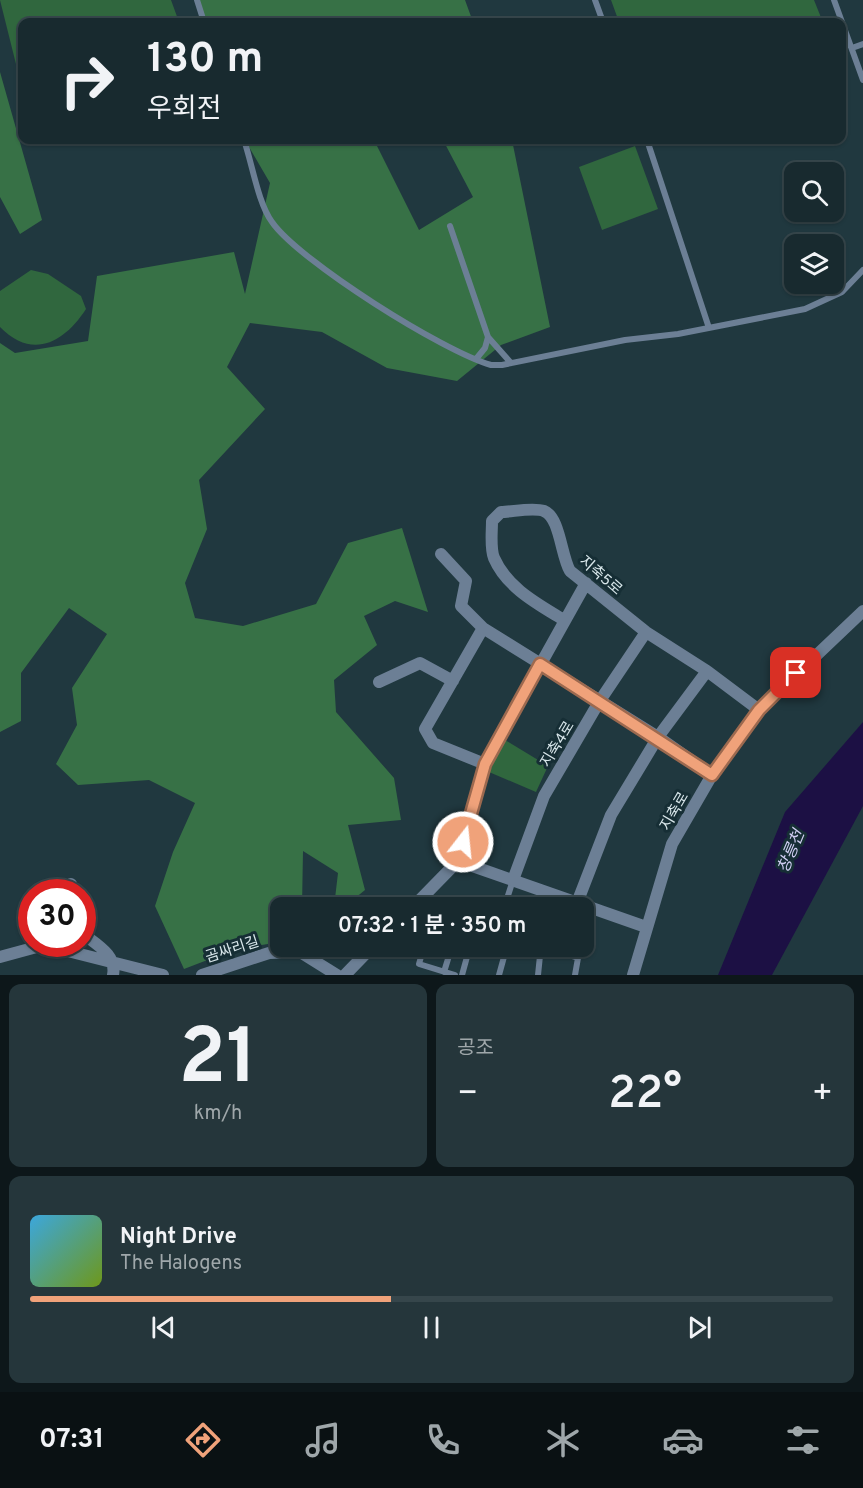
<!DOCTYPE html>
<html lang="ko">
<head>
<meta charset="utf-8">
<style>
  :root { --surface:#182a2f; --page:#25363b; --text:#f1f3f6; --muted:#9fa7aa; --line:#36464b; --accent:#f0a27a }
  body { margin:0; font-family:Overpass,"Noto Sans KR",sans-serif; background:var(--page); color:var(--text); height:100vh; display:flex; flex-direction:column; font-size:22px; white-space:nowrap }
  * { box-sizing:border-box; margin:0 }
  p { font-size:20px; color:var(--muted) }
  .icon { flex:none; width:33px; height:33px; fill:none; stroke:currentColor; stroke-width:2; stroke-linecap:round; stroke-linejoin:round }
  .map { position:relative; height:975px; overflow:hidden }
  .sheet { display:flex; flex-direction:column; gap:9px; padding:9px; background:#0d171a; flex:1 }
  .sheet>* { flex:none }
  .hud { position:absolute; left:18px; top:18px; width:828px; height:126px; border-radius:12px; box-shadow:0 2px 4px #0004,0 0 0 2px var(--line); background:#182a2f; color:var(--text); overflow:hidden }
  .buttons { position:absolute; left:784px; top:162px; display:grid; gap:12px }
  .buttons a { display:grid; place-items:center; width:60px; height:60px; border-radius:12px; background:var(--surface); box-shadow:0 2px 4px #0004,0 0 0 2px var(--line); font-size:30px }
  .speed { position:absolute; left:18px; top:879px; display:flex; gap:12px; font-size:30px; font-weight:700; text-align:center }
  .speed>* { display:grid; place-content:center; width:78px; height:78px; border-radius:50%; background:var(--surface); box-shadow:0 2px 4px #0004,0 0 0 2px var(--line); line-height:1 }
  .speed .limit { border:9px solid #d22; background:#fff; color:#111 }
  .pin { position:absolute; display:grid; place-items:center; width:51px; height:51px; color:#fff; margin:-26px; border-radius:12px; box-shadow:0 3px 9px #0006 }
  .me { position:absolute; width:66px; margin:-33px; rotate:16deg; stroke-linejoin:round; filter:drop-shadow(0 0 4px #0008) }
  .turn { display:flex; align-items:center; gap:21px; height:126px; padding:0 30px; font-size:27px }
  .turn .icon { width:78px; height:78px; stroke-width:2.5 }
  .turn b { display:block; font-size:42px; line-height:51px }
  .big { font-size:45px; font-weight:600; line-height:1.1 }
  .sheet .card { flex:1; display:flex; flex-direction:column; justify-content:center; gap:9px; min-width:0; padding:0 21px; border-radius:12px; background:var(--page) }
  .sheet .dial { align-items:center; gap:0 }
  .dial b { font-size:78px; line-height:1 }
  .song { display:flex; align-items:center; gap:18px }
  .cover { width:72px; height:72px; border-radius:9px; background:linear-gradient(135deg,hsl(200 70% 55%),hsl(80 70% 35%)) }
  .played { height:6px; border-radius:3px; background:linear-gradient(90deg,var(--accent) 45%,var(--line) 45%) }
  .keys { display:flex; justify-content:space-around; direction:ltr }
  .heat { display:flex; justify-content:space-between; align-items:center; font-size:33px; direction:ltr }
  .sheet .tiles { flex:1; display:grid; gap:9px; grid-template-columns:1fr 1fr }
  .card:last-child { grid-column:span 2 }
  .trip { position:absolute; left:270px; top:897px; width:324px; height:60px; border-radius:12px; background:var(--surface); box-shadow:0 2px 4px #0004,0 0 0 2px var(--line); font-weight:600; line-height:60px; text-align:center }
  .dock { display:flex; height:96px; justify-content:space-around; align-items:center; background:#0a1113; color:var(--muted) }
  .dock .icon { width:42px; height:42px }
  .dock .active { color:var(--accent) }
  .dock b { font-size:27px; color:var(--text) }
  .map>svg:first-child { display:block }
</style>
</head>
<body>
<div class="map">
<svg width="863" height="975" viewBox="0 0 863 975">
  <rect width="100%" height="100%" fill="#20383f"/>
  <path fill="#30673e" d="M0,0H171L179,22H22V88Z
    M611,0H814L822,20L619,22Z
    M635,146L658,209L602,230L579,167Z
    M31,270L48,274L81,296L86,309C64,343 32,360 0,327V291Z
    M505,740L548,766L536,792L489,772Z"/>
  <path fill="#377146" d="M195,0H465L473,22H203Z
    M0,72L42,220L20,234L0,197Z
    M245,140H378L375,142L419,230L473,197L443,140H512L550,327L501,345L457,381L387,368L322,332L250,323L227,367L265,409L199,480L207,529L185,583L195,618L243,626L316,604L348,543L402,528L428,612L395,601L364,616L377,645L334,680L336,712L394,778L401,820L348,825L365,890L344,907H334L338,873L303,851L302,907L280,908V942L236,949L184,969L155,906L173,852L195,803L149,780L78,785L56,764L77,725L72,688L107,634L69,608L21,673V721L0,732V343L15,353L88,341L97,276L234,252L245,294L270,183Z"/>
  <path fill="#1c1044" d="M863,722V806L772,975H718L785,812Z"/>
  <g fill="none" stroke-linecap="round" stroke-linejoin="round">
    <path stroke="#6c7f95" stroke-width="6" d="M197,0L204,22
      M595,0L603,22
      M834,0L863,80
      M842,47L850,44
      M852,48L863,44
      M244,140C252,163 258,203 272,222C299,261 444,352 491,365H502L625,340L678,334L805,309L842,292L863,270
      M647,140L709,328
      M450,226L488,337
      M476,359L485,348L488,337L511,363
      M504,908L513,880
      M424,946L419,964L455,975
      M541,946L578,958L575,975
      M444,972L452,946
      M462,975L470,946
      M499,975L507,946
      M538,975L541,946"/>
    <path stroke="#6c7f95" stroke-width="12" d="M441,554L466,581L461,606L483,628L658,737L712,775
      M586,583L485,764L458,861L646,927
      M564,620C538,604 507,588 494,558C490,549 492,532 492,521L501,512C512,512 533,507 544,511C560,517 561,556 570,571L646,632L707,671L759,710
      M483,628L425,729L433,743L485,764
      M379,682L420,663L453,681
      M513,880L544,796L599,702L646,632
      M68,892L71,884
      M577,903L611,815L658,737L707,671
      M412,908L458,861
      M82,933C97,945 117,955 113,975
      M0,957L44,945L163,975
      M202,975L269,953L300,952L337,975
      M345,975L373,946
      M633,975L672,844L712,775L759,710L863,611"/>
  </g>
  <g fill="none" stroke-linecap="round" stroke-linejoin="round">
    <defs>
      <path id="route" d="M463,842L485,764L540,664L712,775L759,710L796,673"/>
    </defs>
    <use href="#route" stroke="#9c694f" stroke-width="15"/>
    <use href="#route" stroke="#f0a27a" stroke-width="10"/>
  </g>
  <g text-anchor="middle" stroke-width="6" stroke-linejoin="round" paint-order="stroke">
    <g font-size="15" fill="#d9e7eb" stroke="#162e35">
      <text transform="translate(601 575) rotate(41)" y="5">지축5로</text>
      <text transform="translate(557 744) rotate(-59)" y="5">지축4로</text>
      <text transform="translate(674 811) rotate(-60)" y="5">지축로</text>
      <text transform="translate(232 949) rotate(-18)" y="5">곰싸리길</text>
    </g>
    <g font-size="16" font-style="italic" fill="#d1cff3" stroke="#162e35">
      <text transform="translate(790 851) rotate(-67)" y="6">창릉천</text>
    </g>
  </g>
</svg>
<div class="buttons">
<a><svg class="icon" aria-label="search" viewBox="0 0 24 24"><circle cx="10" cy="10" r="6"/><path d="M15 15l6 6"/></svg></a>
<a><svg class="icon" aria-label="layers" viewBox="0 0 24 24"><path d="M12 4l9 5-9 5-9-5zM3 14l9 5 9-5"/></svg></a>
</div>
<div class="speed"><div class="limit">30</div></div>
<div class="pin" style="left:796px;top:673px;background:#d93025"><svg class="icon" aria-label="arrive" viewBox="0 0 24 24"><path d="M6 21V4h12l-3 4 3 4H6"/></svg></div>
<svg class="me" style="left:463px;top:842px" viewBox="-20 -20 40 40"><circle r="17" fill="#f0a27a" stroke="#fff" stroke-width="3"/><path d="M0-11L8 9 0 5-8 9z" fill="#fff"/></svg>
<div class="trip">07:32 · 1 분 · 350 m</div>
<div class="hud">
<div class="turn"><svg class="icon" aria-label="right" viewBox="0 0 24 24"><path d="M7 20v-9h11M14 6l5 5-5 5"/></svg><div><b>130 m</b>우회전</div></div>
</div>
</div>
<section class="sheet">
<div class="tiles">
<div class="card dial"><b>21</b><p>km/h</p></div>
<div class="card"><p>공조</p>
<div class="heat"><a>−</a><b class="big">22°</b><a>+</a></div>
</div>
<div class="card">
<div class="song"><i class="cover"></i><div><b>Night Drive</b><p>The Halogens</p></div></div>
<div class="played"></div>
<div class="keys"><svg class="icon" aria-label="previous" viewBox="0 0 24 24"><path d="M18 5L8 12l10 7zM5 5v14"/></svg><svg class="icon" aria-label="pause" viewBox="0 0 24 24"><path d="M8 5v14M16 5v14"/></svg><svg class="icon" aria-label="next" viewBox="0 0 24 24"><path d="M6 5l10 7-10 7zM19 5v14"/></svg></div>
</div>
</div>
</section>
<nav class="dock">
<b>07:31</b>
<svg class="icon active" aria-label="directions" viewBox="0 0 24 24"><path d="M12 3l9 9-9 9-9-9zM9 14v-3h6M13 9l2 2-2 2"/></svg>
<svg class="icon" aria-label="music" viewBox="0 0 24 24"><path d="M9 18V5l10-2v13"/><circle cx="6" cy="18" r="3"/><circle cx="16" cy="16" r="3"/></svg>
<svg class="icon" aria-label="phone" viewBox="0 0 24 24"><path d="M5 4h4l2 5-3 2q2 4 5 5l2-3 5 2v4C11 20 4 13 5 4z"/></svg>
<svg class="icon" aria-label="climate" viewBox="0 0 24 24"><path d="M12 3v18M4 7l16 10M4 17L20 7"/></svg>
<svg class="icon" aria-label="car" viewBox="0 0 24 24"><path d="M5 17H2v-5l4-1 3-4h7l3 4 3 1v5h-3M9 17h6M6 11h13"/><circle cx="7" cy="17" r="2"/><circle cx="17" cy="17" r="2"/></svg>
<svg class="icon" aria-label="filters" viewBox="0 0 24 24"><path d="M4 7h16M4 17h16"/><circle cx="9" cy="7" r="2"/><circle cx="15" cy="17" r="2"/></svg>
</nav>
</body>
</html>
